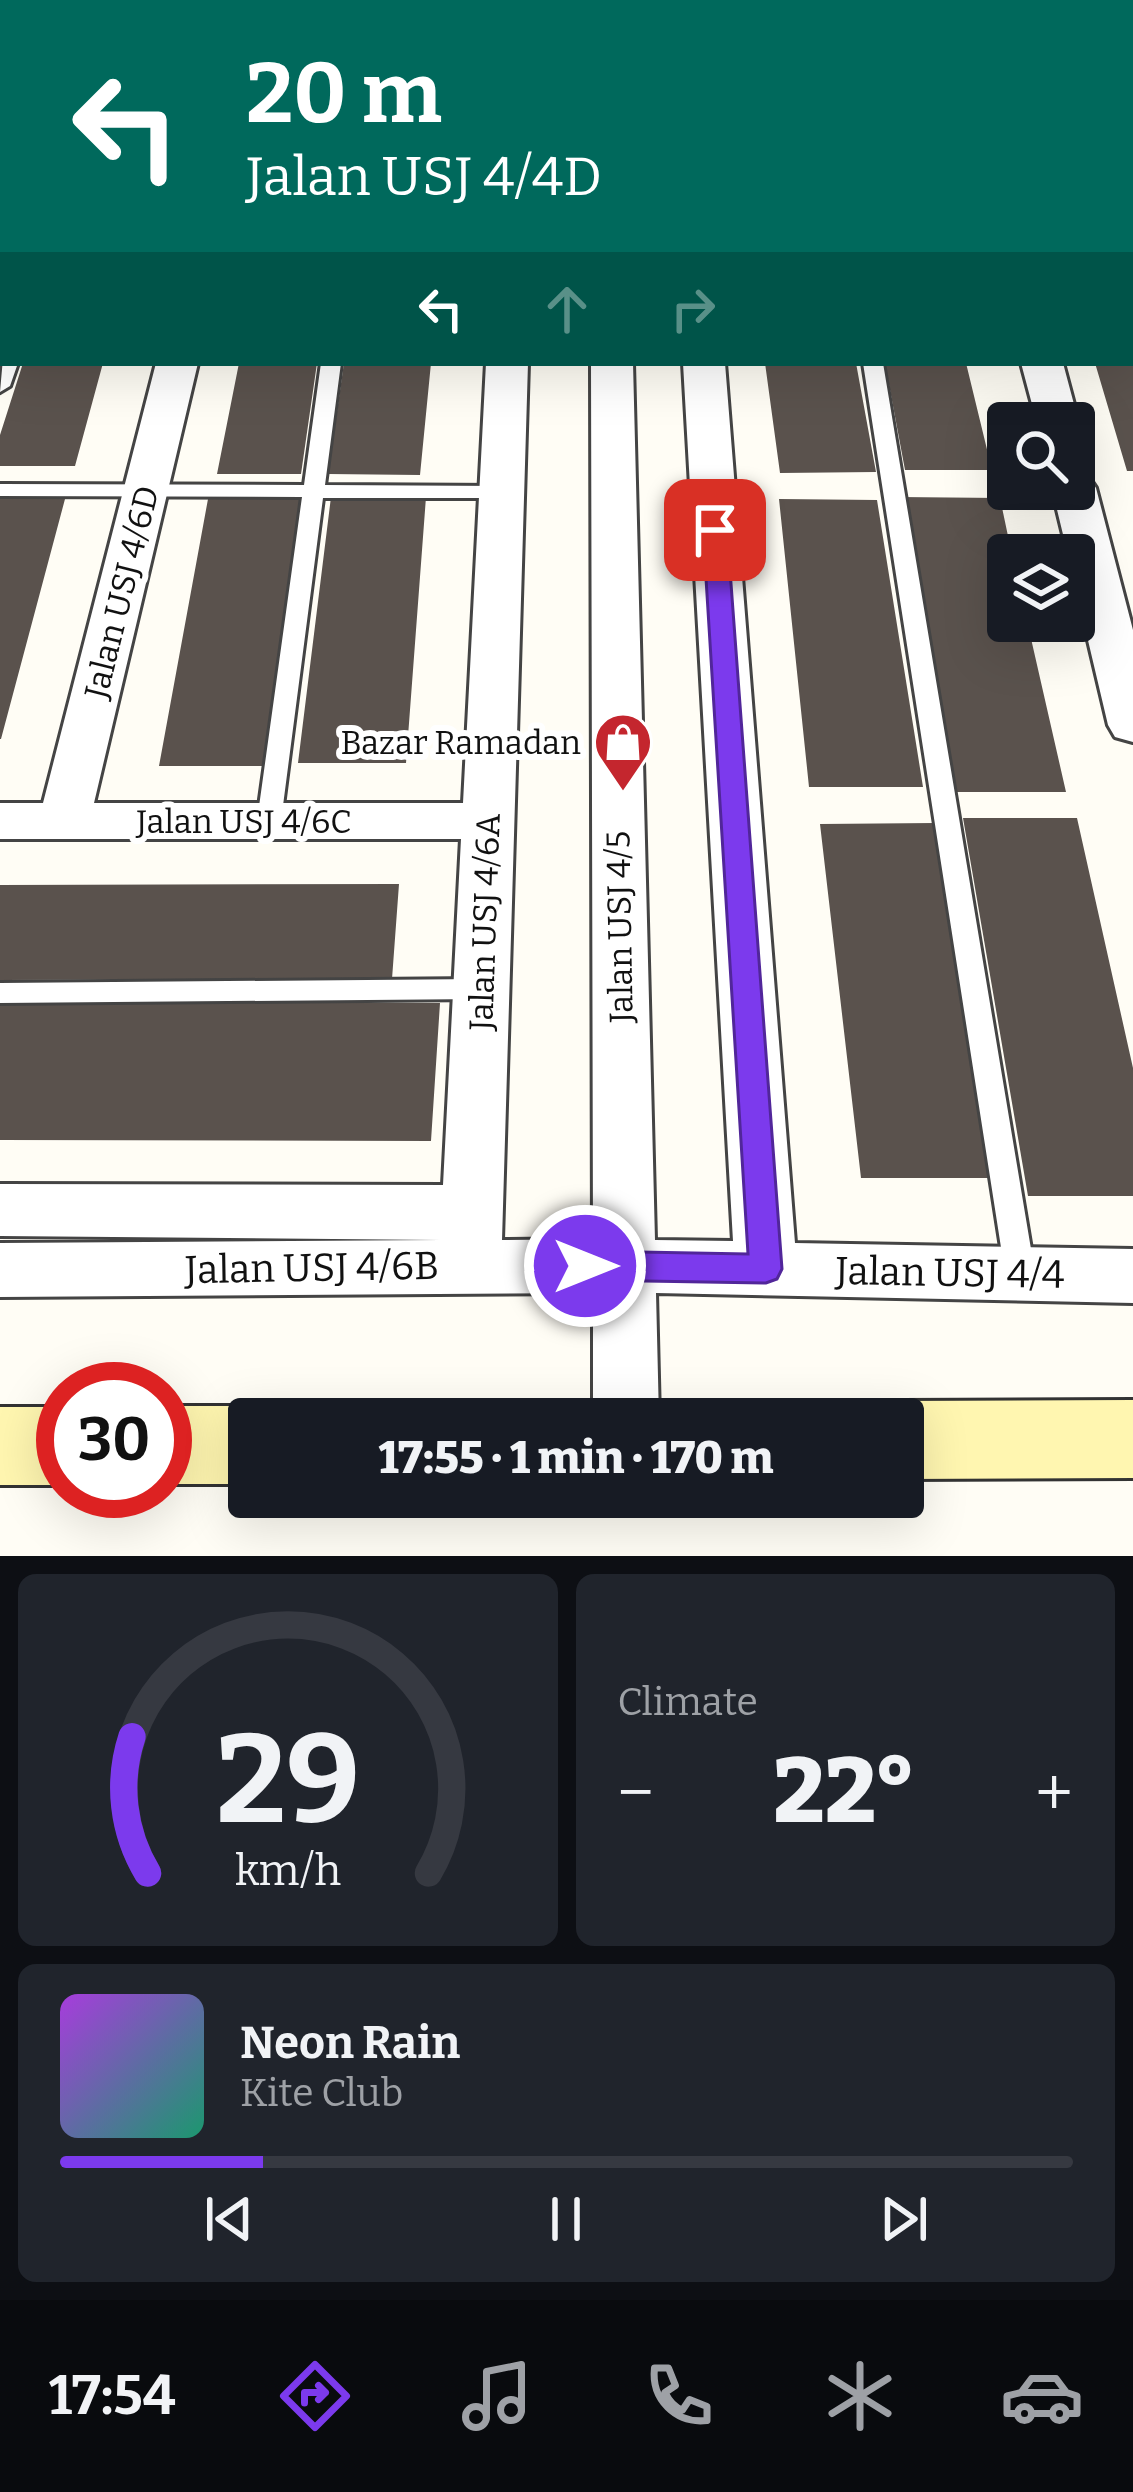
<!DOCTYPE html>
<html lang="en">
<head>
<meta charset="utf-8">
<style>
  :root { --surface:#171b24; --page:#20242c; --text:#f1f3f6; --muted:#9ea1a6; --line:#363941; --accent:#7c3aed }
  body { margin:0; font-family:Bitter,serif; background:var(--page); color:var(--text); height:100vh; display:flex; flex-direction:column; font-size:45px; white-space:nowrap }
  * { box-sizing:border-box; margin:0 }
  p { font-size:39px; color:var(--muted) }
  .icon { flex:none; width:66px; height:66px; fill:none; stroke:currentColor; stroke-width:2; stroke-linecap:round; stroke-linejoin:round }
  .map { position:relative; height:1556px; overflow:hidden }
  .sheet { display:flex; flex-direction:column; gap:18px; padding:18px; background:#0d0f14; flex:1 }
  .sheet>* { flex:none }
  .top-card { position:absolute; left:0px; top:0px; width:1134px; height:366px; box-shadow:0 12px 48px #0002; background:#00695c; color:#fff; overflow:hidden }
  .buttons { position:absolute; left:987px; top:402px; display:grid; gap:24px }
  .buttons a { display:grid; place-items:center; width:108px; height:108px; border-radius:12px; background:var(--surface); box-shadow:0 12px 48px #0002; font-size:60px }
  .speed { position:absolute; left:36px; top:1362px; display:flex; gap:24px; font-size:60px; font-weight:700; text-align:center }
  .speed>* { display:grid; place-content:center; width:156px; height:156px; border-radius:50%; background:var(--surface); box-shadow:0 12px 48px #0002; line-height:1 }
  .speed .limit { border:18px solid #d22; background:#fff; color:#111 }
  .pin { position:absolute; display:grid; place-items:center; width:102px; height:102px; color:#fff; margin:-51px; border-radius:24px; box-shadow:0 6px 18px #0006 }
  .me { position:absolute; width:132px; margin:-66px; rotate:90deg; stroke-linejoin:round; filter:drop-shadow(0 0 9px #0008) }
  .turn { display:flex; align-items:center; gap:42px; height:252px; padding:0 48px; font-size:54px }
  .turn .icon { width:156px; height:156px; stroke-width:2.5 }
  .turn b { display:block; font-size:84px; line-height:102px }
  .lanes { display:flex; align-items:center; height:114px; padding:0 48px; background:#0003; justify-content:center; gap:60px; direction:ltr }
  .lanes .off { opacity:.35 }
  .big { font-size:90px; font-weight:800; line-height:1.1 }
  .sheet .tile { flex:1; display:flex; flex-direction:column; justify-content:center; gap:18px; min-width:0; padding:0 42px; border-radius:18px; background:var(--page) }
  .sheet .dial { align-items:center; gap:0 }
  .dial svg { height:312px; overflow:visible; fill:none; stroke:var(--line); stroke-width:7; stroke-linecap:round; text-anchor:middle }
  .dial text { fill:var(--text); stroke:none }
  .song { display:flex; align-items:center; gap:36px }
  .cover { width:144px; height:144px; border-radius:18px; background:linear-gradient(135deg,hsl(280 70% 55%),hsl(160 70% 35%)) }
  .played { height:12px; border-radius:6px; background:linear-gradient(90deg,var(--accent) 20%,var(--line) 20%) }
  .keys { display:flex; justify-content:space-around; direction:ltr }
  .heat { display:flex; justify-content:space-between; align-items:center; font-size:66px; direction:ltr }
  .sheet .tiles { flex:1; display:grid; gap:18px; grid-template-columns:1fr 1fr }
  .tile:last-child { grid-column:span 2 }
  .trip { position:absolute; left:228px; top:1398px; width:696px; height:120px; border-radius:12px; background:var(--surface); box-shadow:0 12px 48px #0002; font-weight:800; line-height:120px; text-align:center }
  .tab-bar { display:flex; height:192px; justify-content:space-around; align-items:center; background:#090b0e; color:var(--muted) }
  .tab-bar .icon { width:84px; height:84px }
  .tab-bar .current { color:var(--accent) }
  .tab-bar b { font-size:54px; color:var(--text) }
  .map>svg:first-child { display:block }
</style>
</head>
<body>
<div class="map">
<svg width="1133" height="1556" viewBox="0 0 1133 1556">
  <rect width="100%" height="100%" fill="#fffdf5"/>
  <path fill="#5a524d" d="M23,363H103L75,466H0V435Z
    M239,363H317L301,474H217Z
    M344,363H431L420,475L328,474Z
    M765,363H856L876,472L780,473Z
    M885,363H966L992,470H905Z
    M1095,363H1133V471H1127Z
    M331,497H426L406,763H298Z
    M899,497L1000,498L1012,555H1008V621H1027L1066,792H951Z
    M0,499H65L1,739H0Z
    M208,499H303L269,766H159Z
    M779,499L877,500L923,787H809Z
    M963,818H1077L1133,1068V1196H1028Z
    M935,823L996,1178H861L820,824Z
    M399,884L392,979L0,980V885Z
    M0,1002L440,1003L431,1141L0,1140Z"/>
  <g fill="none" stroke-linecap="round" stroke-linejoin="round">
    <defs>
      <path id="service" d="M3,358V363H18L10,386L0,392Z
        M321,363H341L325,485L502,486L512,492L502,498H323L281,821L269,830L257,821L302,497L0,496V484L304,485Z
        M863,363H883L1035,1273L1030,1282L1020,1286L1010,1282L1005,1273Z
        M481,979L490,982L494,989L490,996L481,999L0,1003V983Z"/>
      <path id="minor" d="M409,0H441V3H409Z
        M632,0H664L665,3H633Z
        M852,0H884V3H852Z
        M1077,0H1109L1110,3H1078Z
        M0,21H3V41H0Z
        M1131,21H1133V41H1131Z
        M0,136H3V158H0Z
        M1131,136H1133V158H1131Z
        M1131,225H1133V247H1131Z
        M0,228H3V250H0Z
        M156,363H198L94,803H463L486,363H528L502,1240L593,1239L591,363H633L655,1240L733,1241L683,363H725L795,1243L1133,1249V1303L656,1293L659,1419H593V1293L0,1297V1243L440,1240L0,1236V1184L443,1185L461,839H0V803H43Z
        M1021,363H1063L1079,423L1074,431V423H1037Z
        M1074,475L1090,479L1096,488L1133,630V742L1115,737L1108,725L1074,581V555H1068L1052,489H1074Z"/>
      <path id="tertiary" d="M0,172H3V200H0Z
        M1131,174H1133V202H1131Z"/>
      <path id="secondary" d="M1133,1400V1478L903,1479V1419H869L872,1412L903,1401Z
        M165,1406H249L280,1419H249V1484H165Z
        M0,1407H63V1485H0Z"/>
    </defs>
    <use href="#service" stroke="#444" stroke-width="6"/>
    <use href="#minor" stroke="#444" stroke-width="6"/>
    <use href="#tertiary" stroke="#444" stroke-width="6"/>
    <use href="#secondary" stroke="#333" stroke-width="6"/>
    <use href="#service" fill="#fff" fill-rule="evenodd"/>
    <use href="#minor" fill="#fff" fill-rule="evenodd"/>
    <use href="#tertiary" fill="#fff" fill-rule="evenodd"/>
    <use href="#secondary" fill="#fff6b0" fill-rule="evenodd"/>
  </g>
  <path fill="#7c3aed" stroke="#51269a" stroke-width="3" d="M715,523L727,530L782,1269L777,1279L766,1283L585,1280L573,1276L569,1266L573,1256L585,1251L748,1254L703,530Z"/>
  <defs>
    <symbol id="shop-pin" viewBox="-11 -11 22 30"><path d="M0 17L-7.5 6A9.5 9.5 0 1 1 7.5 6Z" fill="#c4262e" stroke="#fff"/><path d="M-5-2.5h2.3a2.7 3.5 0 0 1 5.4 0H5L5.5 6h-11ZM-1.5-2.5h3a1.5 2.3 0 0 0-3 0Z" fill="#fff"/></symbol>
  </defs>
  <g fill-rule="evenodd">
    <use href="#shop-pin" x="590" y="709" width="66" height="90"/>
  </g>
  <g text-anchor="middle" stroke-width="12" stroke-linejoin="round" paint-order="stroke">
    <g font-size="33" fill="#111" stroke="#fff">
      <text transform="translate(121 592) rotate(-76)" y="12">Jalan USJ 4/6D</text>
      <text x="244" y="833">Jalan USJ 4/6C</text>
      <text transform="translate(484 922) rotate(-88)" y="12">Jalan USJ 4/6A</text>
      <text transform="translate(619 927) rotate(-91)" y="12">Jalan USJ 4/5</text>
    </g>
    <g font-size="33" fill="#111" stroke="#fff" text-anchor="end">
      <text x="581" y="754">Bazar Ramadan</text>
    </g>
    <g font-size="39" fill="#111" stroke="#fff">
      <text transform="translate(312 1267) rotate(-1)" y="14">Jalan USJ 4/6B</text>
      <text transform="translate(950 1272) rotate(1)" y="14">Jalan USJ 4/4</text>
    </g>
  </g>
</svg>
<div class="buttons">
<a><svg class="icon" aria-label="search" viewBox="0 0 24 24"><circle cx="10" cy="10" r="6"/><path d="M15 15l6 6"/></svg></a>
<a><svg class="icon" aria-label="layers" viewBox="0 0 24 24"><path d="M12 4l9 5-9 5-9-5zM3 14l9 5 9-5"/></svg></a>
</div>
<div class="speed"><div class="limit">30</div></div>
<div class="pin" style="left:715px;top:530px;background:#d93025"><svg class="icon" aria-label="arrive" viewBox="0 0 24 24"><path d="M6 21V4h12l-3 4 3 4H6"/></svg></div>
<svg class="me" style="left:585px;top:1266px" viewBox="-20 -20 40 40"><circle r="17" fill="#7c3aed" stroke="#fff" stroke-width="3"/><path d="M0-11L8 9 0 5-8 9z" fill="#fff"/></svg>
<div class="trip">17:55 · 1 min · 170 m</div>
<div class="top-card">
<div class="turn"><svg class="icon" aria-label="left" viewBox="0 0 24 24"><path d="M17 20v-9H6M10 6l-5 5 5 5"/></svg><div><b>20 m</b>Jalan USJ 4/4D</div></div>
<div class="lanes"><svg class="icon" aria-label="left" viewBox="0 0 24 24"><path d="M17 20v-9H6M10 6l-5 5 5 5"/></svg><svg class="icon off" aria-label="ahead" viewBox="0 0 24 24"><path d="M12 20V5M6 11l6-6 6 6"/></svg><svg class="icon off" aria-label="right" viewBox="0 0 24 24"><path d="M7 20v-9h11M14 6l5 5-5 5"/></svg></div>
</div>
</div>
<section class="sheet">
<div class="tiles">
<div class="tile dial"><svg viewBox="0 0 100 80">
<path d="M14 69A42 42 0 1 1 86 69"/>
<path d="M14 69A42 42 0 0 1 10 34" stroke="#7c3aed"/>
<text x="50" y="56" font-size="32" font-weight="700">29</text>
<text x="50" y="72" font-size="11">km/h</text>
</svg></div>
<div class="tile"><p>Climate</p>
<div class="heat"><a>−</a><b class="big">22°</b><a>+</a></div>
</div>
<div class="tile">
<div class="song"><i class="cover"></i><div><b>Neon Rain</b><p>Kite Club</p></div></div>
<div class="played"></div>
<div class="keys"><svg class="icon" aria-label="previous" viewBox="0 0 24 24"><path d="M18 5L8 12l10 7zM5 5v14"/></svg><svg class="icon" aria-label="pause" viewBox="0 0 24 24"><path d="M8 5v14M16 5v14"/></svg><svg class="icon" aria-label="next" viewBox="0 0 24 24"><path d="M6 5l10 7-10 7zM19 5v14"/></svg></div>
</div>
</div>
</section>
<nav class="tab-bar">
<b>17:54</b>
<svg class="icon current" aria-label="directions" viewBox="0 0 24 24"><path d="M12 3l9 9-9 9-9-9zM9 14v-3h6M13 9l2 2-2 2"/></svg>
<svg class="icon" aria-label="music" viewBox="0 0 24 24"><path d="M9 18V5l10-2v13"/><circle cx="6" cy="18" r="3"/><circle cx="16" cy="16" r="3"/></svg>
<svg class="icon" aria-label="phone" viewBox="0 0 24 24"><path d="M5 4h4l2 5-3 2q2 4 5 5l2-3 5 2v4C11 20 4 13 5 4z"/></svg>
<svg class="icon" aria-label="climate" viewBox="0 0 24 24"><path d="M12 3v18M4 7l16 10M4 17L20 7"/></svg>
<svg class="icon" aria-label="car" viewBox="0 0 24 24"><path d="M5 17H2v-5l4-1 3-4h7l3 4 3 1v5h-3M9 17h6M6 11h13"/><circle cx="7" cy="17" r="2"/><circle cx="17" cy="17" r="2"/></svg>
</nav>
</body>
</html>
